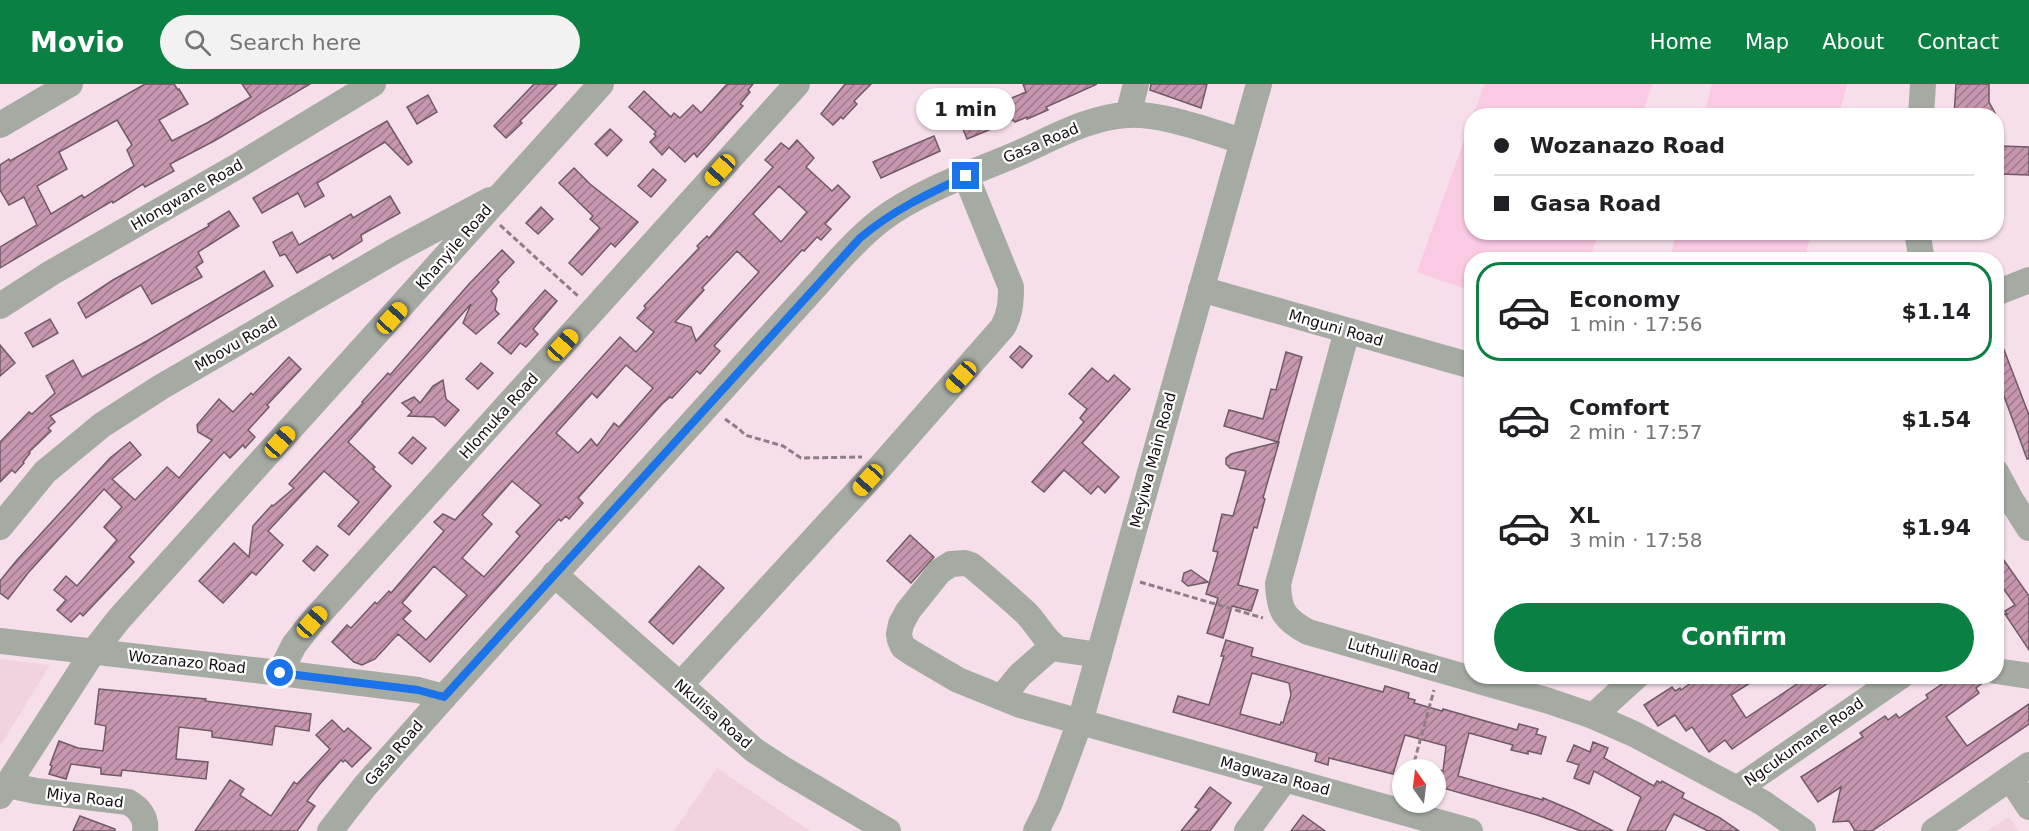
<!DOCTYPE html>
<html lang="en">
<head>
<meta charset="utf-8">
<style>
  :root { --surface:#fff; --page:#f2f2f2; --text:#202124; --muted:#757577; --line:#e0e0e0; --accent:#0b8043 }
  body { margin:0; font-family:"DejaVu Sans",sans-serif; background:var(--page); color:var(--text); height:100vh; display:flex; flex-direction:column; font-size:22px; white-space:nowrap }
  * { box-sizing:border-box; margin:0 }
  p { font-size:20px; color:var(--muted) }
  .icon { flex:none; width:33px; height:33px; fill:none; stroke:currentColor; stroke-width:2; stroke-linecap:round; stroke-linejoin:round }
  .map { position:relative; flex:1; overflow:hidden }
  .details { position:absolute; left:1464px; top:168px; width:540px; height:432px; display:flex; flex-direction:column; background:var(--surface); border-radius:24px; box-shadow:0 2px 4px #0004 }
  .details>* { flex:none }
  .hud { position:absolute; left:1464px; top:24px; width:540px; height:132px; border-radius:24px; box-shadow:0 2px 4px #0004; display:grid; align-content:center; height:132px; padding:0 30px; background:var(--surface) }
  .needle { width:39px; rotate:346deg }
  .fabs { position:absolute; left:1392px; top:675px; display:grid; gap:12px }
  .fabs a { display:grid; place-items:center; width:54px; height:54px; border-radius:50%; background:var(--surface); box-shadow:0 2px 4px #0004; font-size:30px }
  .end { position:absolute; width:27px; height:27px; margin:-14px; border:8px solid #1a73e8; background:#fff; box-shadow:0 0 0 3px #fff }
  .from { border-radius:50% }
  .bubble { position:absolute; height:42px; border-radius:21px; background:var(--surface); box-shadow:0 2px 4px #0004; font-size:20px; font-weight:600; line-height:42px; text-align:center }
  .car { position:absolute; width:18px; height:36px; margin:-18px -9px; border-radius:8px; box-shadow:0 0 4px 2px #0007; background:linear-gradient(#f5c518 24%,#345 0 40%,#f5c518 0 76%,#345 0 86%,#f5c518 0) }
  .hud b { display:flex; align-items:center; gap:21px; height:57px; font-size:22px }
  .hud b+b { border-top:2px solid var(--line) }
  .hud i { width:15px; height:15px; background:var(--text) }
  ul { padding:10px 0 0; list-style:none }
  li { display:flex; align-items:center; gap:18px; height:99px; margin:0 12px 9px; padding:0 18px; border:3px solid transparent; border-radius:24px }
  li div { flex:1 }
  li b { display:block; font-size:22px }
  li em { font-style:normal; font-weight:600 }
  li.on { border-color:var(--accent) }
  li>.icon { width:54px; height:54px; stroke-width:1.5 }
  .cta { display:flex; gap:12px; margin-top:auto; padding:12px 30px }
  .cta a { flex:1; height:69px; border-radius:36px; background:var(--accent); color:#fff; font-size:24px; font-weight:600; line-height:69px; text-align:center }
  header { display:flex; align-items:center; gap:36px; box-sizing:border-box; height:84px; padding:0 30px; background:var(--accent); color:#fff }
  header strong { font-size:28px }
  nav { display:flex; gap:33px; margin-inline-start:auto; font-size:21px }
  .search { width:420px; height:54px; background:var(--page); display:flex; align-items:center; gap:15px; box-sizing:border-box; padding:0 21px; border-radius:33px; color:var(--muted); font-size:22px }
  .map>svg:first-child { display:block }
  .built { fill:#f1d2e1 }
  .pitch { fill:#fac9e2 }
  .building { fill:url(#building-hatch); stroke:#6e5b65; stroke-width:1.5; fill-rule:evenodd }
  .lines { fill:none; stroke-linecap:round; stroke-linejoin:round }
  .path { stroke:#8e7f87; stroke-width:3; stroke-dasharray:6 3; stroke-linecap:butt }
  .minor { stroke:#a5aba3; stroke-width:26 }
  .route { stroke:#1a73e8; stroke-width:8 }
  .labels { text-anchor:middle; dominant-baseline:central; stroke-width:4.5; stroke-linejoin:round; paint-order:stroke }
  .street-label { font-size:15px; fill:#150e11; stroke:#fff }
</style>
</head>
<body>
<header>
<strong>Movio</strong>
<div class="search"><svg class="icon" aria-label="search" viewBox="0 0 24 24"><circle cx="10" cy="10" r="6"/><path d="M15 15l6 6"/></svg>Search here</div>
<nav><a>Home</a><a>Map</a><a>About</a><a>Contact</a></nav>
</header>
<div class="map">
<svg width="2029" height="747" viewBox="0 0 2029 747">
  <defs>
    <pattern id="building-hatch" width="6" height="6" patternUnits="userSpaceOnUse" patternTransform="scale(1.5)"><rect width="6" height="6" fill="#c796af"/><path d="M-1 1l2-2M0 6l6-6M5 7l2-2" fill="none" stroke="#a0798d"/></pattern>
  </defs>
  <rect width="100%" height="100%" fill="#f6dfeb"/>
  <!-- built -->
  <g class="built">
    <polygon points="0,575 50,581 0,662"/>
    <polygon points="717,684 810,747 674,747"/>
    <polygon points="2009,733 2019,747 1986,747"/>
  </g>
  <!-- pitch -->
  <g class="pitch">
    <polygon points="1485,0 1653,0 1641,31 1473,31"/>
    <polygon points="1712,0 1847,0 1839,31 1704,31"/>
    <polygon points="1471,37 1472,148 1599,149 1589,175 1472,176 1471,207 1417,188"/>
    <polygon points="1676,149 1676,148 1811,149 1804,176 1683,175 1671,172"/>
  </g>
  <!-- building -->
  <g class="building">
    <path d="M145 0H174L178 6 179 5 188 20 159 36 172 57 207 39 251 13 242 0H310L214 57 170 80 174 87 145 103 143 100 113 119 112 117 0 184V163L37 141 24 113 9 121 0 106V81L9 75 10 77ZM117 36 132 61 127 66 134 82 84 114 82 111 51 130 37 102 67 85 59 68Z"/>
    <polygon points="534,0 557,0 520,37 522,39 506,54 494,42"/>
    <polygon points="727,0 753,0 748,6 750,8 740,20 743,22 697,73 694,69 685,78 669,63 662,71 650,58 656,52 654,50 656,48 629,23 644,7 671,33 674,29 680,34 693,21 701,29"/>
    <polygon points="845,0 871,0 854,17 857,20 843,35 841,33 833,41 821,30"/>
    <polygon points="1023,0 1097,0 1046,23 1048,26 1027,35 1027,33 1015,38 1013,36 967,55 961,40 996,24 995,21 1026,8"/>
    <polygon points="1151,0 1207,0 1201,24 1150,6"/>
    <polygon points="1956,0 1989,0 1989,18 1995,29 1971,26 1971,32 1954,32"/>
    <polygon points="428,11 437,28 417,40 407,23"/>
    <polygon points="387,37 412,78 408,81 385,58 317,99 324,112 305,123 298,109 262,129 253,114"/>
    <polygon points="610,45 622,56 607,72 595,60"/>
    <polygon points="934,52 940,67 881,94 873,78"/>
    <path d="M797 56 814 74 806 83 832 107 838 101 850 113 825 140 831 145 821 156 817 153 804 167 802 166 766 205 714 262 720 267 700 290 697 287 672 314 670 313 662 320 578 414 583 419 569 435 566 432 561 437 559 435 430 578 398 550 375 575 362 581 354 578 332 558 347 541 351 544 375 518 377 520 389 507 391 509 444 447 434 438 443 430 455 436 465 425 620 253 636 268 654 248 637 234 646 224 644 222 699 164 697 162 707 152 709 154 773 83 765 76 781 59 789 65ZM779 102 807 128 781 158 753 130ZM737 167 759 188 696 257 691 243 675 238 704 206 702 204ZM626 281 653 304 619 343 614 339 597 362 591 355 578 369 556 349 592 309 597 314ZM512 397 541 421 516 448 520 452 484 493 462 474 492 440 482 431ZM434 482 467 511 426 556 403 535 411 527 402 519Z"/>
    <polygon points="2001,62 2029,63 2029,91 2000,90"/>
    <polygon points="574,84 590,100 638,138 615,163 611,159 582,191 569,179 600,144 590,135 593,132 559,99"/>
    <polygon points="653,85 666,96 651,113 638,102"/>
    <polygon points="390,112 400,129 361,151 362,157 333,175 330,170 297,189 285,170 280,172 273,158 292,148 299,161 351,130 353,134"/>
    <polygon points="541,123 553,135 538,150 526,139"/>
    <polygon points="229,127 239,142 198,168 203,178 196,183 202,193 152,220 141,201 86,234 78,219 113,196 209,142 208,140"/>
    <polygon points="502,166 514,178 497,196 499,198 491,207 497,215 495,226 499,230 476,250 463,239 471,220 348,358 375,383 373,385 391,402 349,451 338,442 359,418 324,387 268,447 283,461 256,491 252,488 223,519 199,497 234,459 249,473 253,442 272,421 273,422 294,404 289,400 363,319 362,318 388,289 390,291 469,200"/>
    <polygon points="264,187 273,202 50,332 55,338 48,344 51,347 29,368 30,369 23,378 24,379 15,389 12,386 0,398 0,358 29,328 32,330 55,309 46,292 73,276 82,293 147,257"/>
    <polygon points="545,206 557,217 533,245 538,250 526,263 520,259 511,270 498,259"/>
    <polygon points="50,235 58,249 33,263 25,249"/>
    <polygon points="1996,245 2029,331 2029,375 2027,375 1996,290"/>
    <polygon points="0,261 15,279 0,292"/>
    <polygon points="1020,262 1032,272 1022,284 1010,273"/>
    <polygon points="1286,268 1302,273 1278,358 1224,342 1229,326 1263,335 1271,305 1276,306"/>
    <polygon points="289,273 301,285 267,321 269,323 248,346 255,353 245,364 243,361 230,374 224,368 129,473 134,478 83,532 80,529 71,538 57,526 66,516 54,506 66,492 77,502 117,456 104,443 122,423 104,405 28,489 8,515 0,509 0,497 17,476 110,374 130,358 141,371 112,395 135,416 167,383 179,394 212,356 198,348 197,341 219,315 233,328 251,309 253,311"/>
    <polygon points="481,279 493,289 478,305 466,295"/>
    <polygon points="1092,284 1108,298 1114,291 1130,305 1082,359 1119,393 1105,409 1098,402 1091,410 1064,386 1044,408 1032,398 1084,338 1080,334 1087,325 1069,310"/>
    <polygon points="443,296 446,315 459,326 445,342 434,333 408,332 412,328 402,319 414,313 420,319 433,302"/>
    <polygon points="413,353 426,364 412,380 399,369"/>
    <polygon points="1279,358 1263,414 1265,415 1257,444 1254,443 1238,501 1258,506 1251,527 1232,522 1223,554 1207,549 1218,514 1206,510 1218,468 1213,467 1222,430 1233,432 1246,387 1230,384 1226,380 1226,374 1231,370"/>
    <polygon points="910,451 934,473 911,499 887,477"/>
    <polygon points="317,462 328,471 314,487 303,477"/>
    <polygon points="1996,465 2029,512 2029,566 2005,530 2007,530 2005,527 2015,521 1996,494"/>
    <polygon points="699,482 724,504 673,560 649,538"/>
    <polygon points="1191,486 1208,498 1188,502 1182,497 1184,489"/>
    <path d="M1226 556 1253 564 1251 572 1383 608 1385 602 1409 609 1408 614 1415 616 1414 619 1442 627 1443 625 1517 646 1519 640 1538 645 1536 650 1546 653 1541 670 1528 667V670L1511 666 1513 661 1469 649 1458 692 1543 716V714L1574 727 1613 747H1581L1537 731 1436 702V685L1443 687 1446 662 1405 651 1393 690 1329 674 1328 681 1315 677 1317 669 1173 628 1178 612 1209 621 1224 572H1221ZM1252 589 1289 599 1291 611 1283 639 1281 638 1280 641 1240 630Z"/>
    <polygon points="1701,592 1761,592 1731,611 1746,634 1809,592 1838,592 1732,665 1725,656 1709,668 1692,643 1686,647 1675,631 1658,642 1644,621 1672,603 1675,607 1680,604 1681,606"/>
    <polygon points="1954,592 1982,592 1985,597 1976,604 1979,609 1946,633 1967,662 2029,620 2029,640 1872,747 1855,747 1849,737 1833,738 1841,703 1818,718 1801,693 1863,653 1860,649 1885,632 1888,636 1896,630 1899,634 1928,614 1926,611"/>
    <polygon points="99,605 206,615 205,617 311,630 309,647 275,642 272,661 212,653 212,647 179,643 176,675 208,678 206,695 122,686 121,692 101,690 101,684 71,680 66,695 49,690 52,682 50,681 59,657 78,664 103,667 106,642 95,640"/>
    <polygon points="332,636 344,648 348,644 371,664 352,683 345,676 343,678 341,676 319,701 307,717 315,722 297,747 195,747 230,696 244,705 240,711 271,732 294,698 297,700 330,665 316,651"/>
    <polygon points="1593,658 1608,664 1604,674 1654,702 1657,697 1661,699 1662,697 1684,709 1682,714 1720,734 1739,747 1708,747 1674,730 1665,747 1627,747 1641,713 1594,687 1589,700 1574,694 1579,681 1567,677 1574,661 1590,668"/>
    <polygon points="1210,703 1231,719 1210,747 1181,747 1199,725 1195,723"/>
    <polygon points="1303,731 1325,747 1291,747"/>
    <polygon points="80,732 115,745 115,747 73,747"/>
  </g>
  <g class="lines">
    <!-- path -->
    <g class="path">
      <polyline points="500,141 579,213"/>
      <polyline points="725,335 739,345 745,351 783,362 801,374 862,373"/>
      <polyline points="1140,498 1263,534"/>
      <polyline points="1412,686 1434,606"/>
    </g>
    <!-- minor -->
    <g class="minor">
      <polyline points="1128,31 1136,0"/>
      <polyline points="1921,32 1923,0"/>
      <polyline points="0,41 70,0"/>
      <polyline points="1917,148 1922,176"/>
      <polyline points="1201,205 1472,282"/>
      <polyline points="1996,209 2029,196"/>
      <polyline points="0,222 51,189 236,83 373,0"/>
      <path d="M1347 247 1278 500C1279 527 1284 535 1308 548L1549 617 1593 632 1634 650 1737 705 1763 719 1803 747"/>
      <polyline points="1996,388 2011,416 2029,444"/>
      <polyline points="0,443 45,388 102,341 161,303 398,165 490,116"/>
      <polyline points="554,490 754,666 783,685 888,747"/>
      <polyline points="0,557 280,589 418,606 444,613"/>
      <path d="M1099 571 1058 565C1044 556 1038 541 1026 529 1009 513 990 497 971 481L965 479 951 480 940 487 908 527 901 540 899 550 900 556 903 563 912 569 958 596 1020 621 1470 747"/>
      <polyline points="1996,587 2029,592"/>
      <polyline points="280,589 294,561 312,538 797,0"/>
      <path d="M680 601 881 382 1003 243C1010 230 1011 219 1011 203L966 92"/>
      <polyline points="1002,613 1020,591 1053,562"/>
      <polyline points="1593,632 1637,592"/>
      <polyline points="2010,694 2029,723"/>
      <path d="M8 701 36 707 128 718C139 724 147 734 145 747"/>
      <polyline points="1737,705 1901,592"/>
      <polyline points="0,712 93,568 119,535 601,0"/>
      <path d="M330 747 365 702 444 613 823 194C841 173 859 153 881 136 918 108 969 90 1012 72 1048 57 1087 33 1127 31 1163 29 1208 47 1243 57"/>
      <polyline points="1036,747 1049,721 1080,638 1259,0"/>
      <polyline points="1247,747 1285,695"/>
      <polyline points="1934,747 2029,681"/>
    </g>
  </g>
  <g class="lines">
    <!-- route -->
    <path class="route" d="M280 589 418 606 444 613 860 154C892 127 927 110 966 92"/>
  </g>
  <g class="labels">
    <!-- street labels -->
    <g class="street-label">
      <text transform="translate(1041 59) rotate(-23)">Gasa Road</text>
      <text transform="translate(187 111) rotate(-30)">Hlongwane Road</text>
      <text transform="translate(454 163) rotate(-49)">Khanyile Road</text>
      <text transform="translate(1336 244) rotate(16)">Mnguni Road</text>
      <text transform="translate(236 260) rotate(-30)">Mbovu Road</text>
      <text transform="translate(499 332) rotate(-48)">Hlomuka Road</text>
      <text transform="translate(1153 376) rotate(-75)">Meyiwa Main Road</text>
      <text transform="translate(1393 572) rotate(16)">Luthuli Road</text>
      <text transform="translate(187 578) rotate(6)">Wozanazo Road</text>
      <text transform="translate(713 630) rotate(41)">Nkulisa Road</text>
      <text transform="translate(1804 658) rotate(-35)">Ngcukumane Road</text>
      <text transform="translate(394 669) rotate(-49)">Gasa Road</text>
      <text transform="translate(1275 692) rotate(15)">Magwaza Road</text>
      <text transform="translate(85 714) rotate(7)">Miya Road</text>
    </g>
  </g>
</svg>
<div class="fabs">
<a><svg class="needle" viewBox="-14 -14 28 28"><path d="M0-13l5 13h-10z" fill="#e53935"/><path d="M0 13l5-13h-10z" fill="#757577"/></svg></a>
</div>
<i class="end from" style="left:280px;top:589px"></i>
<i class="end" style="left:966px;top:92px"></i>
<div class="bubble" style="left:916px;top:4px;width:99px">1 min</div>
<i class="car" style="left:720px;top:86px;rotate:222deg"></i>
<i class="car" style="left:392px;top:234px;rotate:42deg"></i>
<i class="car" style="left:563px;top:261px;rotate:42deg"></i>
<i class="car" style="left:961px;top:293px;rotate:222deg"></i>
<i class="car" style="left:280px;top:358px;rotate:42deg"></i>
<i class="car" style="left:868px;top:396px;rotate:222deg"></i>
<i class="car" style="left:312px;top:538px;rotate:42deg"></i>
<div class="hud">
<b><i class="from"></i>Wozanazo Road</b>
<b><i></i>Gasa Road</b>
</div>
<section class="details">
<ul>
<li class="on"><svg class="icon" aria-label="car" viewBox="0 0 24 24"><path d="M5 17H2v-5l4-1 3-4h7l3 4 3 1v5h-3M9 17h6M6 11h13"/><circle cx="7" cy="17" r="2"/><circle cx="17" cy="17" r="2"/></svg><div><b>Economy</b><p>1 min · 17:56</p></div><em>$1.14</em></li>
<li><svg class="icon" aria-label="car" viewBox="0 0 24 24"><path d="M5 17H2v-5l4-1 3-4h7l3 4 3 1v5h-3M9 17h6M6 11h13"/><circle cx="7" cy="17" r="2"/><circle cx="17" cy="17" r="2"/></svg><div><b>Comfort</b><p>2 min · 17:57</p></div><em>$1.54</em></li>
<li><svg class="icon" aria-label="car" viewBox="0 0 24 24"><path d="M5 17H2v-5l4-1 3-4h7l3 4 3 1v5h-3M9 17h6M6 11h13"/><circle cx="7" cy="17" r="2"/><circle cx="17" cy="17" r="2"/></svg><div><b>XL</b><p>3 min · 17:58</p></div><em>$1.94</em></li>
</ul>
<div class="cta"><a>Confirm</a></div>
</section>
</div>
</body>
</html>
